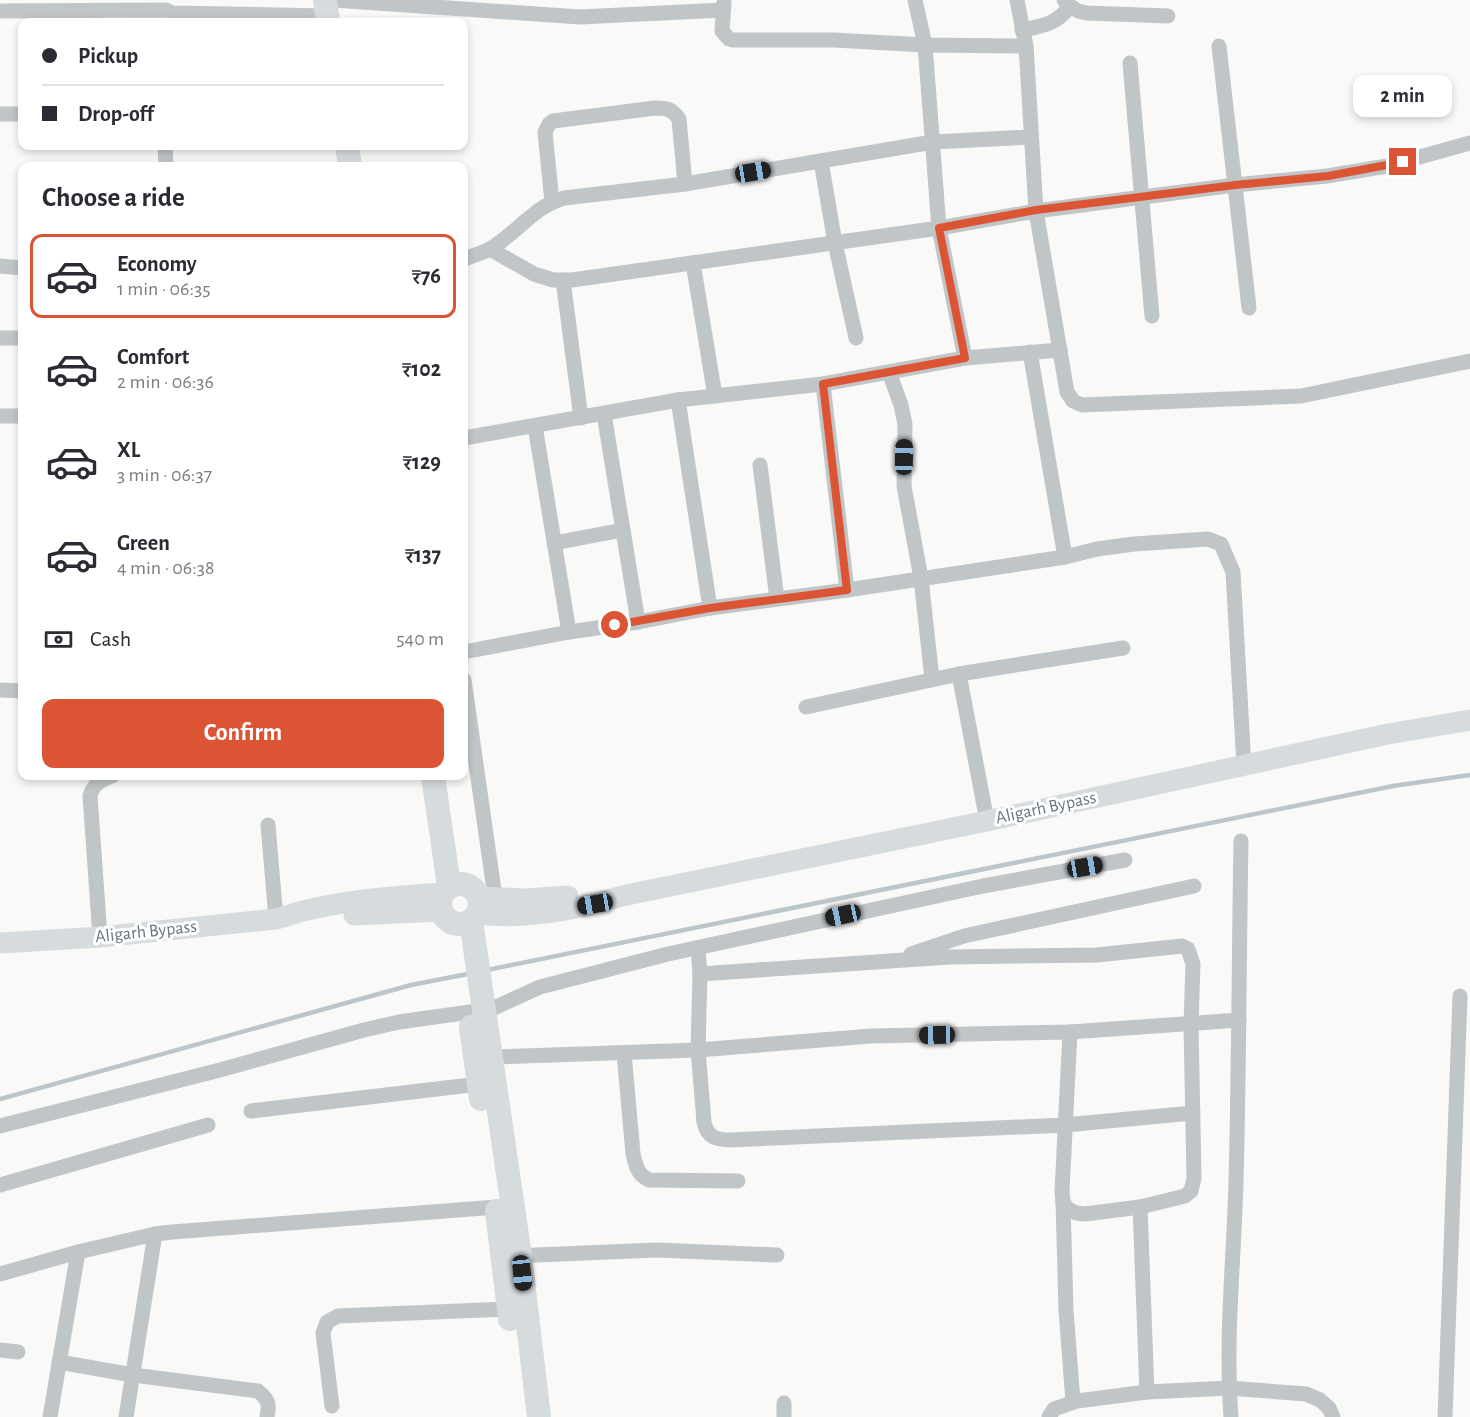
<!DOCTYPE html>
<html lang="en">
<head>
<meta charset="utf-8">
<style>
  :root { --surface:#fff; --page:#f2f2f3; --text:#2b2b33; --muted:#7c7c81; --line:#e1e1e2; --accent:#db5535 }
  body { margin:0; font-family:"Alegreya Sans",sans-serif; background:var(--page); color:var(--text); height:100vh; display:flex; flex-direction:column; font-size:22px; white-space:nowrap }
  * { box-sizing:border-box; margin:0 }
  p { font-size:20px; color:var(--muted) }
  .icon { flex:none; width:33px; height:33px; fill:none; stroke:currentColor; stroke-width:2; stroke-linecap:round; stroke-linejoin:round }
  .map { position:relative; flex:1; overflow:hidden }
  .panel { position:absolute; left:18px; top:162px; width:450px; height:618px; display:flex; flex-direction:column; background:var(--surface); border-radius:12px; box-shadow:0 3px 9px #0003 }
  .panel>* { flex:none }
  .top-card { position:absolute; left:18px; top:18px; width:450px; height:132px; border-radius:12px; box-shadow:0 3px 9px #0003; display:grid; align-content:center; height:132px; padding:0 24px; background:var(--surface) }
  .end { position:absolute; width:27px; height:27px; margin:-14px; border:8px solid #db5535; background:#fff; box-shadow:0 0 0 3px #fff }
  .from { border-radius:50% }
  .bubble { position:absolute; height:42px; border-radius:12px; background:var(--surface); box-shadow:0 3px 9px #0003; font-size:20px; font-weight:600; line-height:42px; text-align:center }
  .car { position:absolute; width:18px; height:36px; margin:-18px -9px; border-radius:8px; box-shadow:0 0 4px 2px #0007; background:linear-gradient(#222 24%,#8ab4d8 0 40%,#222 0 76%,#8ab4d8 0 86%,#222 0) }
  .top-card b { display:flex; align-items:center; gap:21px; height:57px; font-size:22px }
  .top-card b+b { border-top:2px solid var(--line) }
  .top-card i { width:15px; height:15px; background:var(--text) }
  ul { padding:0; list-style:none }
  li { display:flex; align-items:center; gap:18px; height:84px; margin:0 12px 9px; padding:0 12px; border:3px solid transparent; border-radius:12px }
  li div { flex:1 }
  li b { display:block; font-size:22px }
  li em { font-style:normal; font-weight:600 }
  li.on { border-color:var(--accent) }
  li>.icon { width:54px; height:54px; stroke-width:1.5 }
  h2 { padding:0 24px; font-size:27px; line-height:72px }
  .pay { display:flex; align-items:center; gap:15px; height:66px; padding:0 24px; font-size:22px }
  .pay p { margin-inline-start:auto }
  .cta { display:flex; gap:12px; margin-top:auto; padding:12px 24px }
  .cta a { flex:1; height:69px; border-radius:12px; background:var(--accent); color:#fff; font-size:24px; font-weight:600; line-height:69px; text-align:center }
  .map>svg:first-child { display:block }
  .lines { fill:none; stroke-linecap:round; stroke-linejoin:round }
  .stream { stroke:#bac6ca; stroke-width:4.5 }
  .street { stroke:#c0c5c8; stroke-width:15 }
  .secondary { stroke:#d6dbde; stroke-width:21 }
  .primary { stroke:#d6dbde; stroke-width:24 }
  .route { stroke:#db5535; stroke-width:8 }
  .labels { text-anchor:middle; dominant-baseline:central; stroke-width:6; stroke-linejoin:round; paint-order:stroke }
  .street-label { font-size:18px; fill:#667680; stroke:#fff }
</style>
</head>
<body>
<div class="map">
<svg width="1470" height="1417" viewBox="0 0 1470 1417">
  <rect width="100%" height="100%" fill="#f9f9f7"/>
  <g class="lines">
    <!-- stream -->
    <g class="stream">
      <polyline points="487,970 1393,786 1470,775"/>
      <polyline points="0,1099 411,985 473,973"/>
    </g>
    <!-- street -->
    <g class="street">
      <polyline points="333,0 580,17 723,10"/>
      <polyline points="915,0 925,45 939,228 965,358 1060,350"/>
      <polyline points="1017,0 1026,46 1036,211 1067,392 1073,401 1082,405 1301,396 1470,361"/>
      <polyline points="724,3 722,31 729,39 733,40 834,40 925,45 1026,46"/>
      <polyline points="1070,6 1078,11 1087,13 1168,16"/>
      <polyline points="0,11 166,10 172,13 327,16"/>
      <path d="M1022 30C1043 26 1057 24 1070 6L1064 0"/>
      <polyline points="1219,46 1249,308"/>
      <polyline points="1130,63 1152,316"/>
      <polyline points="0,114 22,114"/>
      <polyline points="165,146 166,166"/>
      <polyline points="821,161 835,243 856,338"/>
      <path d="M552 202 545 132 549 124 553 121 655 108C667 108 672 109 679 119L685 184"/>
      <polyline points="490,249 534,274 553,280 572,280 939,228 1036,211 1235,185 1327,176 1387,166 1470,143"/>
      <path d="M464 259C472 256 482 253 490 249 517 233 533 207 564 198L685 184 933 142 1030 137"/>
      <polyline points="693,263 715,396"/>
      <polyline points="0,266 22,268"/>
      <polyline points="563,280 581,418"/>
      <polyline points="0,338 22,338"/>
      <polyline points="1030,352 1065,557"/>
      <polyline points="889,372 901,405 905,424 904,486 921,578 932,679"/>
      <polyline points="823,384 847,590"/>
      <polyline points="678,400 710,608"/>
      <polyline points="604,414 638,622"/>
      <polyline points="0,416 22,416"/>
      <polyline points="535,426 569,632"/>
      <polyline points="464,438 678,400 823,384 965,358"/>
      <polyline points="760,465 777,599"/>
      <polyline points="554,543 623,530"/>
      <polyline points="464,652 569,632 638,622 710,608 847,590 1065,557 1097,549 1134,544 1208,539 1221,544 1233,572 1244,766"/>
      <polyline points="959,674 987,821"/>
      <polyline points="464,680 495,897"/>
      <polyline points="0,690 22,691"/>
      <polyline points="806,707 959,674 1123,648"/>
      <polyline points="268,825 276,919"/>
      <path d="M100 937 90 796C93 784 101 780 112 776"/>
      <path d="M698 948 700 974 698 1050 704 1122C707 1137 716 1140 731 1140L1065 1125 1193 1113"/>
      <polyline points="911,954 964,936 1194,886"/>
      <polyline points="700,974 949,957 1097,955 1182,946 1188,949 1193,964 1191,1024 1194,1178 1191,1191 1185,1196 1140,1207 1085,1214 1076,1213 1068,1209 1063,1202 1062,1192 1070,1032"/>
      <polyline points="485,1012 540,987 668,954 983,886 1125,860"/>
      <path d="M624 1053 633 1154C636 1166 637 1174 649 1180L738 1181"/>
      <polyline points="492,1057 698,1050 871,1036 1070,1032 1239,1020"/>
      <polyline points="251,1111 479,1084"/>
      <polyline points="0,1126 220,1070 364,1030 399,1022 470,1012"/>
      <polyline points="0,1185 208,1125"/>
      <polyline points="1063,1202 1066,1310 1073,1402"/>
      <polyline points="1140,1207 1147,1392"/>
      <polyline points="512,1256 657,1250 777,1255"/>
      <polyline points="0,1274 78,1252"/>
      <polyline points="0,1350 18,1352"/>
      <path d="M59 1362 133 1375 258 1391C268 1399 270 1404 267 1417"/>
      <polyline points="332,1406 323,1333 327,1322 338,1316 508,1309"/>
      <polyline points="50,1417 78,1252 155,1234 172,1232 497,1207"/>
      <polyline points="126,1417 155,1234"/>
      <polyline points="784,1417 784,1403"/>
      <polyline points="1049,1417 1054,1409 1077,1401 1147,1392 1229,1388 1306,1394 1320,1400 1329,1408 1333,1417"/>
      <path d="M1231 1417C1225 1339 1234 1260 1236 1181 1239 1068 1239 955 1241 841"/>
      <polyline points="1445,1417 1460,996"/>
    </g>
    <!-- secondary -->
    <g class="secondary">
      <polyline points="479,897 526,899 568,896"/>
      <path d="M478 914C526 920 576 910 622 896L987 821 1388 734 1470 720"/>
      <polyline points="354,915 441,911"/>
      <path d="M0 943 100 937 276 919C285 917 294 913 303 911 348 900 396 896 442 893"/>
    </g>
    <!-- primary -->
    <g class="primary">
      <polyline points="325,0 328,22"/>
      <polyline points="347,146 350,166"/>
      <polyline points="433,776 449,886"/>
      <circle cx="460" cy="904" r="20"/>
      <polyline points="471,921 520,1256 539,1417"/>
      <polyline points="471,1027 481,1099"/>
      <polyline points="497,1211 510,1319"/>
    </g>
  </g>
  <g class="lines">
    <!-- route -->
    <polyline class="route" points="615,625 710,608 847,590 823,384 965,358 939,228 1036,210 1235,185 1328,176 1403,162"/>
  </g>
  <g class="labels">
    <!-- street labels -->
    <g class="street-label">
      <text transform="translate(1046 808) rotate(-12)">Aligarh Bypass</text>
      <text transform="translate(146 932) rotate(-6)">Aligarh Bypass</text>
    </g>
  </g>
</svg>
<i class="end from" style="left:615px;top:625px"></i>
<i class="end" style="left:1403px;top:162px"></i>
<div class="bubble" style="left:1353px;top:75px;width:99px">2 min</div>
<i class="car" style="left:753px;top:172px;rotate:81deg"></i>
<i class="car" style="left:904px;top:457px;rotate:1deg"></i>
<i class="car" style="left:1085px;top:867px;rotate:80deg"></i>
<i class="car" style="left:595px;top:904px;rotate:260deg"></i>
<i class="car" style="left:843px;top:915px;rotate:258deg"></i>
<i class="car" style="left:937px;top:1035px;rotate:269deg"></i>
<i class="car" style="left:522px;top:1273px;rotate:174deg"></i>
<div class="top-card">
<b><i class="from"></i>Pickup</b>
<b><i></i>Drop-off</b>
</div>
<section class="panel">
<h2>Choose a ride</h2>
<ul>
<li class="on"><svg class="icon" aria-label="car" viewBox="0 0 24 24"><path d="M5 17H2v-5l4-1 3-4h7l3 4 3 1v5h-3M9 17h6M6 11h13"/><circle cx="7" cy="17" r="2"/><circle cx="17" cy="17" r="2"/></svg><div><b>Economy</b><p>1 min · 06:35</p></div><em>₹76</em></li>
<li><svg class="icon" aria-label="car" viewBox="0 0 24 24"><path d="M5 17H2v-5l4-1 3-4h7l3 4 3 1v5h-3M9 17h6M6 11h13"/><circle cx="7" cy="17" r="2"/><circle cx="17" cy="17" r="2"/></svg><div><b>Comfort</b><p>2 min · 06:36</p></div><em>₹102</em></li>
<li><svg class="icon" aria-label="car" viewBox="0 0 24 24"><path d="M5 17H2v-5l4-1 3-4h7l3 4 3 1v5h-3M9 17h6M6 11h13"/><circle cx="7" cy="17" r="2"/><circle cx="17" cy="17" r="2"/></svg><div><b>XL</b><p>3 min · 06:37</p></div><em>₹129</em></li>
<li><svg class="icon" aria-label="car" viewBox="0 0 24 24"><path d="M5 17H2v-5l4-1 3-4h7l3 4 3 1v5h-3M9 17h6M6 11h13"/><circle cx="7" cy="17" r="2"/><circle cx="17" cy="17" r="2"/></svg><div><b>Green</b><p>4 min · 06:38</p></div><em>₹137</em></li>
</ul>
<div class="pay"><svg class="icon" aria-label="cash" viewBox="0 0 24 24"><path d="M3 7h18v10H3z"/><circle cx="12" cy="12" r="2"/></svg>Cash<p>540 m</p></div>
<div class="cta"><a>Confirm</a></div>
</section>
</div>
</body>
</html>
